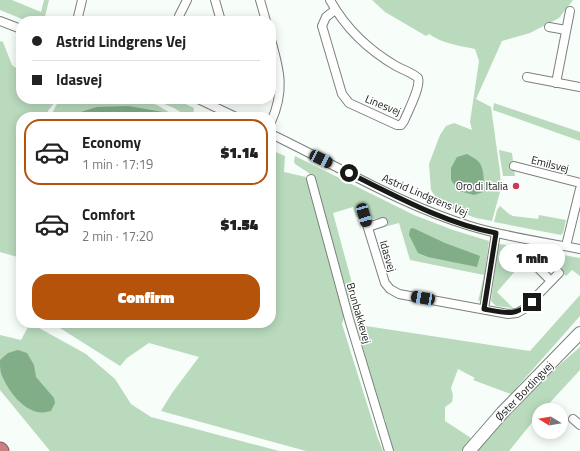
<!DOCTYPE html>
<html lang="en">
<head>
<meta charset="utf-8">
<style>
  :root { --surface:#fff; --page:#f6f6f6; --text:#222; --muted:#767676; --line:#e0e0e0; --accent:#b45309 }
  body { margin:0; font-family:"Titillium Web",sans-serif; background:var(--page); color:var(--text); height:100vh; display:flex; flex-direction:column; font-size:15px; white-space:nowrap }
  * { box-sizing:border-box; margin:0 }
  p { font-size:13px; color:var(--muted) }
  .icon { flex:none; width:22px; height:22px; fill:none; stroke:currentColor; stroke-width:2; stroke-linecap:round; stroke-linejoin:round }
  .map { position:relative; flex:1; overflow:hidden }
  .drawer { position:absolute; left:16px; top:112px; width:260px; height:216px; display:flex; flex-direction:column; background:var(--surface); border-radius:16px; box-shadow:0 2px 10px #0003 }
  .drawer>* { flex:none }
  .guide { position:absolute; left:16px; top:16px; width:260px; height:88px; border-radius:16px; box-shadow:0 2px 10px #0003; display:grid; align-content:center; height:88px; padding:0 16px; background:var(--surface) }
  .needle { width:26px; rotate:281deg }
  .fabs { position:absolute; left:532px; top:403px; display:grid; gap:8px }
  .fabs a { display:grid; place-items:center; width:36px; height:36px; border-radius:50%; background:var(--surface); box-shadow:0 2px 10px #0003; font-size:20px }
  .end { position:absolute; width:18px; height:18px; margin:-9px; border:5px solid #171917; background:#fff; box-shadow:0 0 0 2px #fff }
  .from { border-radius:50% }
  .bubble { position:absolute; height:28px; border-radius:14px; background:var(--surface); box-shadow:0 2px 10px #0003; font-size:13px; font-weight:800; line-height:28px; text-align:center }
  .car { position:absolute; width:12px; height:24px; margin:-12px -6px; border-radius:5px; box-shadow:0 0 3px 1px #0007; background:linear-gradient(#222 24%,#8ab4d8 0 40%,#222 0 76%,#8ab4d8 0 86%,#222 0) }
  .guide b { display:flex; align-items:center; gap:14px; height:38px; font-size:15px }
  .guide b+b { border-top:1px solid var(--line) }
  .guide i { width:10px; height:10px; background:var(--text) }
  ul { padding:7px 0 0; list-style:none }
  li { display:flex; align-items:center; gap:12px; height:66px; margin:0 8px 6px; padding:0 8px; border:2px solid transparent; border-radius:16px }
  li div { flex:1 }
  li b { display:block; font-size:15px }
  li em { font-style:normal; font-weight:800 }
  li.selected { border-color:var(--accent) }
  li>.icon { width:36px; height:36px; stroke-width:1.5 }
  .primary-button { display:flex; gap:8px; margin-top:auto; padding:8px 16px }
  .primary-button a { flex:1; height:46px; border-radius:16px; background:var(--accent); color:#fff; font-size:16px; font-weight:800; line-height:46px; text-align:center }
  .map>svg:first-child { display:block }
  .green { fill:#b9dabd }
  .water { fill:#81ad87 }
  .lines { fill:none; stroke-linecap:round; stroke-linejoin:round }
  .street-casing { stroke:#7c817c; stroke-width:10 }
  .secondary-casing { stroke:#7c817c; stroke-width:14 }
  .highway-casing { stroke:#8c5c5d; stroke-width:17 }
  .street { stroke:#fff; stroke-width:8 }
  .secondary { stroke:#fff; stroke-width:12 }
  .highway { stroke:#cb8083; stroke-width:15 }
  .route { stroke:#171917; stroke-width:5 }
  .poi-dot { fill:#cc3b51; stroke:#fff; stroke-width:1.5 }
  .labels { text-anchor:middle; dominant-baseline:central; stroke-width:3; stroke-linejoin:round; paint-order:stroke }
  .street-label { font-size:11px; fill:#171917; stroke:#fff }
  .poi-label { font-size:11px; fill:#171917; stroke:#fff; text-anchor:end }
</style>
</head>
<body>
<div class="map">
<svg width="580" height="451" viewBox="0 0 580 451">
  <rect width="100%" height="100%" fill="#f7fdf8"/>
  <!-- green -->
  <g class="green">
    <polygon points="0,0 12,0 41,12 44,0 49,0 44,21 27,21 0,10"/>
    <path d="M372 0H573L559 18 530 33 502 41 476 99 491 107 500 172 501 188 492 221 476 218 434 202 437 199 431 190 429 164 440 135 446 126 454 123 472 130 470 122 479 61 475 49C460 46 441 43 429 34L426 36 385 12Z"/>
    <polygon points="0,41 3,42 12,65 21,72 21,99 57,99 48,111 46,117 21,117 21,258 0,252"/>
    <polygon points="62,99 137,99 157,105 177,117 50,117 58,102"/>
    <polygon points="152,99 175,99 194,108 193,114 189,115 182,113 174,108"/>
    <polygon points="494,103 580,132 580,141 493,110"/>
    <polygon points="271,150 285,156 284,172 306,177 346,311 342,324 377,436 383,451 306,451 161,411 172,393 199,357 149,343 127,358 120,366 52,323 271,323"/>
    <polygon points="499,150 512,153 515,176 503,176"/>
    <polygon points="295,156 414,215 453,230 489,241 482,298 478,302 484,275 410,260 399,223 376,229 375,228 385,225 383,218 373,219 368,215 356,217 353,207 333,213 362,320 366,326 530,351 580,295 580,316 511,394 473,380 475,378 458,369 451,388 453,395 452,402 445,407 445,421 471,438 461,451 392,451 384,422 386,422 380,407 314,178 312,175 295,164 294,161"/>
    <polygon points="500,206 509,214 513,216 538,219 539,215 566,220 563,233 561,235 494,222 497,210"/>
    <polygon points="500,244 580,258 580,276 572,270 566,276 559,269 552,272 548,272 541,266 535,273 523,262 497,292 513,308 496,306 491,301 498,246"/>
    <polygon points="30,323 86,354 115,379 131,404 151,417 279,451 50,451 0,390 0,335 21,340"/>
    <polygon points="580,347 580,370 543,410 539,410 539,414 509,451 476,451 534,387"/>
  </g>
  <!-- water -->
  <g class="water">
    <polygon points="128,106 169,113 172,117 72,117 74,114 97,107"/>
    <path d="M467 154C470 156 475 158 478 161 485 168 484 183 483 192L474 195 459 191 451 180V168L457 157Z"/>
    <polygon points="413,228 445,243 480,256 477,267 428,257 418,253 409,235 410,229"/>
    <path d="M18 350 27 353 34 365 36 377 54 398 55 403 51 411C28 419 8 392 1 373 0 369 0 364 0 360L8 353Z"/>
  </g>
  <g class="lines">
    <defs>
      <g id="street">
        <polyline points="215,0 221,21"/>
        <polyline points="260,0 266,21"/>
        <path d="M330 0C346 29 367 49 396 66 403 70 411 72 418 78 421 87 408 111 404 121L401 125H397L349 103 342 94 322 26 326 17 335 10"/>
        <polyline points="0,21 21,29"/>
        <polyline points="77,21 82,0"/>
        <polyline points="179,21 179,16 187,0"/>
        <polyline points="549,27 566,30"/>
        <path d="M271 40C280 71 285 91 271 122"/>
        <polyline points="527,77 580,87"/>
        <polyline points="556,83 570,11"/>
        <polyline points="198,99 236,117"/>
        <path d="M271 134C336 165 401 205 470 226 506 237 543 242 580 249"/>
        <polyline points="514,166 580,183"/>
        <polyline points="311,179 349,319 389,451"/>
        <polyline points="364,215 385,283 390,289 399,294 508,314 517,313 524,309 559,273"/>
        <polyline points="368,227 383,222"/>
        <polyline points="566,246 580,189"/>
        <polyline points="540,270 551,281"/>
        <polyline points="484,309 496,233"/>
        <polyline points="573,419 580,425"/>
      </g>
      <polyline id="secondary" points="469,451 502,413 580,333"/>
      <polyline id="highway" points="0,450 1,451"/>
    </defs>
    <!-- street casing -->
    <use href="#street" class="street-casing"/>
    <!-- secondary casing -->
    <use href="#secondary" class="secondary-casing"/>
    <!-- highway casing -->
    <use href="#highway" class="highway-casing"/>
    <!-- street -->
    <use href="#street" class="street"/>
    <!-- secondary -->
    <use href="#secondary" class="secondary"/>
    <!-- highway -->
    <use href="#highway" class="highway"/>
  </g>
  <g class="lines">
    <!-- route -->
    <path class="route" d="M349 173C396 196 444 223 496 233L484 309C505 313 515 317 532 302"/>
  </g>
  <!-- markers -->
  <circle class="poi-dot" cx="516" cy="186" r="4"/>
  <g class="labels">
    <!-- street labels -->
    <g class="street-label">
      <text transform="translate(383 105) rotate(22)">Linesvej</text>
      <text transform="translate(550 164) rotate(14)">Emilsvej</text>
      <text transform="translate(425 195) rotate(23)">Astrid Lindgrens Vej</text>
      <text transform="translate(388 256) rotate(73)">Idasvej</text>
      <text transform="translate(359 313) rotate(74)">Brunbakkevej</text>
      <text transform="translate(524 391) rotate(-46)">Øster Bordingvej</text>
    </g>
    <!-- poi labels -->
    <g class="poi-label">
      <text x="508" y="186">Oro di Italia</text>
    </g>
  </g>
</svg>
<div class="fabs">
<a><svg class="needle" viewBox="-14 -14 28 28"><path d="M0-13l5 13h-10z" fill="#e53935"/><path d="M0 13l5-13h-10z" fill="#767676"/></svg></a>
</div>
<i class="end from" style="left:349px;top:173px"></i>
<i class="end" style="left:532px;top:302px"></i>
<div class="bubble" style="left:499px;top:244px;width:66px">1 min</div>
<i class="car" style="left:321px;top:159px;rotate:116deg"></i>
<i class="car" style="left:364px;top:215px;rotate:164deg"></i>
<i class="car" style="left:423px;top:298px;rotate:280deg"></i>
<div class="guide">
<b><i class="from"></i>Astrid Lindgrens Vej</b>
<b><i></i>Idasvej</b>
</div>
<section class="drawer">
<ul>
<li class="selected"><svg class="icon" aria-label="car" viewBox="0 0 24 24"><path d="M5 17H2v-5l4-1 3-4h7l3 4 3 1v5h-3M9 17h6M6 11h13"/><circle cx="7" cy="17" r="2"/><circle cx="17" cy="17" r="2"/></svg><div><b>Economy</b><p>1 min · 17:19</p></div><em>$1.14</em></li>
<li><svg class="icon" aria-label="car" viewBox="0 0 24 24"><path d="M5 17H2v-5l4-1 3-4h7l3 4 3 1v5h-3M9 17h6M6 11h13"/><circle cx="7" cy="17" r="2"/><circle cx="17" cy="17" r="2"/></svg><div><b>Comfort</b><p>2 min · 17:20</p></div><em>$1.54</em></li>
</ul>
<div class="primary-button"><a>Confirm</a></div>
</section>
</div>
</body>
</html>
